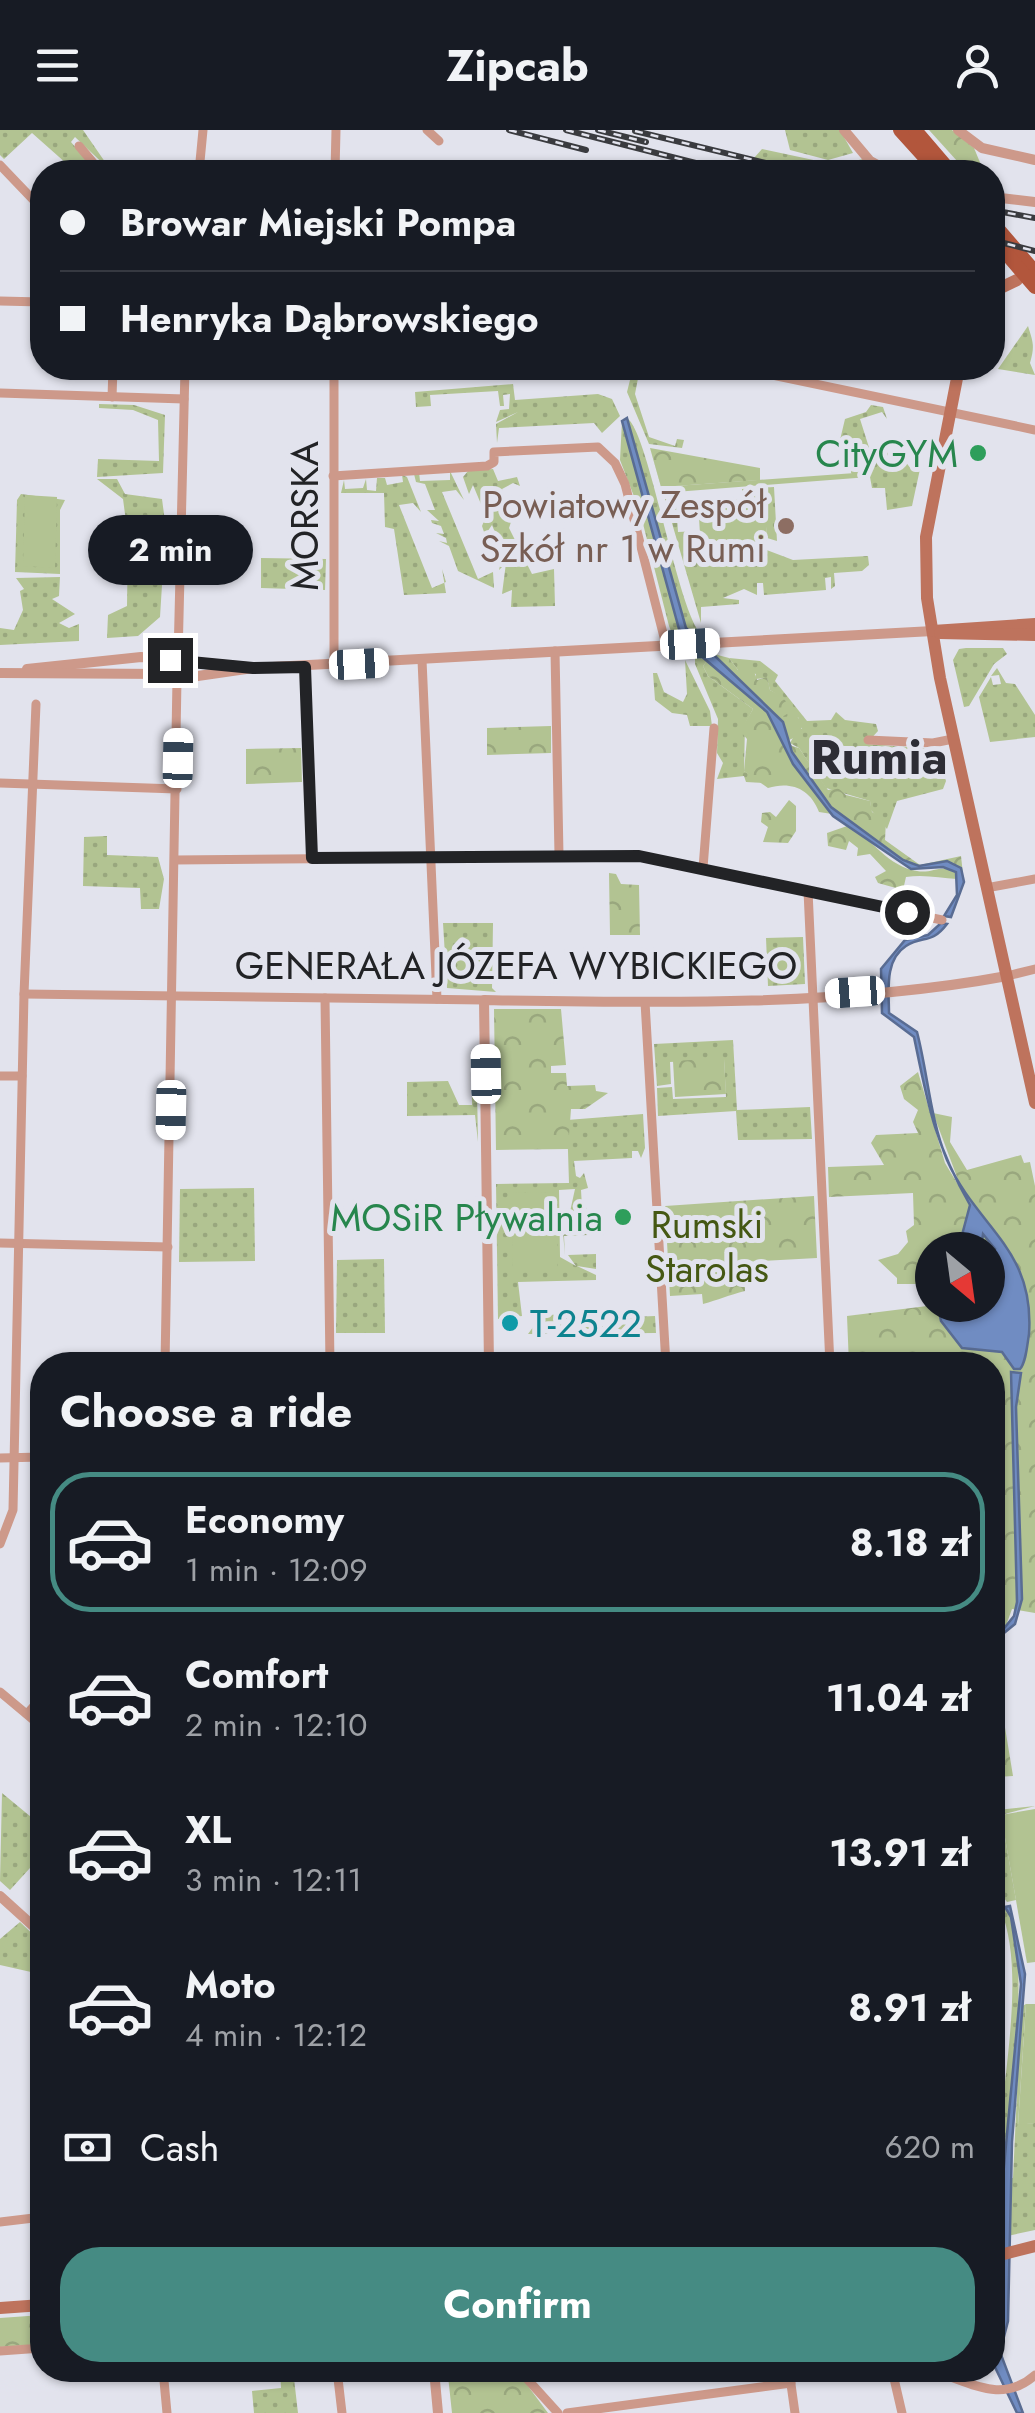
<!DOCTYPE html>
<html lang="en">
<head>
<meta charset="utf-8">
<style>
  :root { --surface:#171b24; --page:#242831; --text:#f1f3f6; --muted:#9ea1a6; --line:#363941; --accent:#458b83 }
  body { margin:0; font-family:Jost,sans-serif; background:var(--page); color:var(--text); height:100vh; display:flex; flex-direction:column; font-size:38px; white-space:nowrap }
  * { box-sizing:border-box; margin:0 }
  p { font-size:32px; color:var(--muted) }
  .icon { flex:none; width:55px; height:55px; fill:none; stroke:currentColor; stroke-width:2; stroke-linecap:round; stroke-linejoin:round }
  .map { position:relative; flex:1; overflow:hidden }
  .panel { position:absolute; left:30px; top:1222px; width:975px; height:1030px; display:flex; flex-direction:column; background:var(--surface); border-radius:40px; box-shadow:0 2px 8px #0004 }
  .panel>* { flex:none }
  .banner { position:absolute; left:30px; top:30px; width:975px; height:220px; border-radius:40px; box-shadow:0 2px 8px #0004; display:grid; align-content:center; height:220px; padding:0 30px; background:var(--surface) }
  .needle { width:65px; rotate:151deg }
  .fabs { position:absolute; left:915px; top:1102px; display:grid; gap:20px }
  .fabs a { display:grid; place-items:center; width:90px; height:90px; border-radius:50%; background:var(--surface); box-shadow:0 2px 8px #0004; font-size:50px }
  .end { position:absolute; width:45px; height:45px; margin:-22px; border:12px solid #222326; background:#fff; box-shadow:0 0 0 5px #fff }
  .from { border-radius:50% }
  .bubble { position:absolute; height:70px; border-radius:35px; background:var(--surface); box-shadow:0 2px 8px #0004; font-size:32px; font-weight:700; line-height:70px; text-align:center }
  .car { position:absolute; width:30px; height:60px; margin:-30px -15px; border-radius:12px; box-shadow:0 0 8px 2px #0007; background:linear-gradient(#fff 24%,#345 0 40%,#fff 0 76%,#345 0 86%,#fff 0) }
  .banner b { display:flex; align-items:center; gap:35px; height:95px; font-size:38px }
  .banner b+b { border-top:2px solid var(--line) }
  .banner i { width:25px; height:25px; background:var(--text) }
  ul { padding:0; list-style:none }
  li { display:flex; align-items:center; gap:30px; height:140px; margin:0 20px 15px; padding:0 10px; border:5px solid transparent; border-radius:40px }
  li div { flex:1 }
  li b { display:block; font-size:38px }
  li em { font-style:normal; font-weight:700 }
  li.current { border-color:var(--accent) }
  li>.icon { width:90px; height:90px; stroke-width:1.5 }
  h2 { padding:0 30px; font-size:45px; line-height:120px }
  .pay { display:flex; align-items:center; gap:25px; height:110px; padding:0 30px; font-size:38px }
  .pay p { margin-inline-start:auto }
  .action { display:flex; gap:20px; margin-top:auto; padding:20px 30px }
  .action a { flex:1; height:115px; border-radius:40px; background:var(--accent); color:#fff; font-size:40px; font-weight:700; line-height:115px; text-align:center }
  header { display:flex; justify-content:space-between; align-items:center; height:130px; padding:0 30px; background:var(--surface); font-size:45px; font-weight:700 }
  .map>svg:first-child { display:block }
  .grass { fill:url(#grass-dots) }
  .forest { fill:url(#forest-crowns); fill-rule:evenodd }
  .pitch { fill:#b2c392 }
  .water { fill:#708cc2; stroke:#596c93; stroke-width:2.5 }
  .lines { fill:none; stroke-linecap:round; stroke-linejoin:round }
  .minor { stroke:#cd998a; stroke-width:9 }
  .tertiary { stroke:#cd998a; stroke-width:10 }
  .secondary { stroke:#be735d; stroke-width:12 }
  .primary { stroke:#b2563c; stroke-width:14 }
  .rail-casing { stroke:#3a3b3f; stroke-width:6 }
  .rail { stroke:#e2e3ed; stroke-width:2.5; stroke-dasharray:8; stroke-linecap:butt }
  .route { stroke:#222326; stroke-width:12 }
  .leisure-dot { fill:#2e9e5b; stroke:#e2e3ed; stroke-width:4 }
  .education-dot { fill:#8d6e63; stroke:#e2e3ed; stroke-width:4 }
  .culture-dot { fill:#0f9aa8; stroke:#e2e3ed; stroke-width:4 }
  .labels { text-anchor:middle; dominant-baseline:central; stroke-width:10; stroke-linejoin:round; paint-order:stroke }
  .leisure-label { font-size:38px; fill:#27864d; stroke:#e2e3ed; text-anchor:end }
  .education-label { font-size:38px; fill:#785e54; stroke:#e2e3ed; text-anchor:end }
  .street-label { font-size:38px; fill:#222326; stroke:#e2e3ed }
  .park-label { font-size:38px; fill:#455813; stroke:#e2e3ed }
  .culture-label { font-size:38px; fill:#0d838f; stroke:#e2e3ed; text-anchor:start }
  .district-label { font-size:48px; font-weight:bold; fill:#2d2d35; stroke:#e2e3ed }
</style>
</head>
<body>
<header><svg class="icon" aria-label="menu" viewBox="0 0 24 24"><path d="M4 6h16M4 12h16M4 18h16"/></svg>Zipcab<svg class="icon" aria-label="person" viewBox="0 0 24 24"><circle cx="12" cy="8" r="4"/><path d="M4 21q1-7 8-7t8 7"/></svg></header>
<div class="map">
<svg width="1035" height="2283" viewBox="0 0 1035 2283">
  <defs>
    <pattern id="grass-dots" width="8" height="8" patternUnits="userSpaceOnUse" patternTransform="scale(2.5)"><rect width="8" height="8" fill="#b2c392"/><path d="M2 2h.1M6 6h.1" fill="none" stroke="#99a77e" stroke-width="1.8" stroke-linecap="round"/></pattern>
    <pattern id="forest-crowns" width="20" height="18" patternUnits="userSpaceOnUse" patternTransform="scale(2.5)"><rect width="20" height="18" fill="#b2c392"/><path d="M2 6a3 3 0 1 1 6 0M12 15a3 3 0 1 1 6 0" fill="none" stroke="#99a77e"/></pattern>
  </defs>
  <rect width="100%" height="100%" fill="#e2e3ed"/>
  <!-- grass -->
  <g class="grass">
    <polygon points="0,0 83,0 112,42 75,7 71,12 96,42 76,42 32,3 4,29 0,25"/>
    <polygon points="785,0 840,0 853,23 828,30 790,20"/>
    <polygon points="762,19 837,35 863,29 882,42 821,42 754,28"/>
    <path d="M1028 196C1033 212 1035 216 1030 233L1035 245 998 239Z"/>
    <polygon points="633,238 640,238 635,264 649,307 675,316 677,309 684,310 682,318 649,314 661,356 675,356 678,402 698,401 699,422 691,423 691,429 762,422 759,415 701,421 698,371 742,369 742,359 774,357 777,411 767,408 764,373 703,377 705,415 760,412 764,419 793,430 868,426 869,435 862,441 834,443 835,456 831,459 831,447 825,448 826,460 764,465 763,453 757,453 757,465 744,459 723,468 739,470 739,474 701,477 701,493 649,314 627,262"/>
    <polygon points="513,254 515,270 598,264 612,269 620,286 602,303 594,293 499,298 497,313 496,294 518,282 496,292 500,280 509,279 510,264 503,265 504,276 500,276 498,261 430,265 431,276 416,277 415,262"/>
    <polygon points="99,274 134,275 165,285 163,343 97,347 98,329 159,331 158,290 133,280 99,278"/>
    <polygon points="871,275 883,277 887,289 882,282 860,289 872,327 894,321 892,313 899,310 910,326 905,331 911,339 920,339 912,376 887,380 885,358 872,358 870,347 856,348 851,343 855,311 840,310 845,289 866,282"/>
    <path d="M627 288C648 302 674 461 697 499L686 498 682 486Z"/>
    <polygon points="622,291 681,500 671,501 669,496 640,382 620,330"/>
    <polygon points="493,339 498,351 517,347 520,356 513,353 502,359 513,386 509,398 532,444 554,439 555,476 511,477 512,460 502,464 506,433 499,440 503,422 492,395 485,405 482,396 486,386 473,355 469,364 463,347 468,341"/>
    <polygon points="450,341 464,370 456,360 442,362 478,449 493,442 494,458 458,441 449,416 439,411 447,413 446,408 436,403 444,404 441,396 432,393 431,390 439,391 427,380 435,380 425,354 416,352 414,344 419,342 420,351 450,350"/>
    <polygon points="402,345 407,347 421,382 413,373 399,375 432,458 446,452 442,439 446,463 404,465 394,399 385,397 384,363 341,363 344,350 345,359 363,358 366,349 367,360 376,361 377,348 385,348 387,355 403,352"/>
    <polygon points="97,349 117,349 125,364 162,369 166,399 127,399 123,369"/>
    <polygon points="21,364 65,370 60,380 60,444 15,442 17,370"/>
    <polygon points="128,405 165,407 160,487 138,506 107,508 108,485 127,476"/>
    <polygon points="261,428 326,429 325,460 261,458"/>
    <polygon points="60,447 59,466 52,469 75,484 59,493 69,498 79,494 79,511 0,515 0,498 14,500 23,480 20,461 24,459 16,448"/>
    <polygon points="966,518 1003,518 1007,524 994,534 969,576 964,577 953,530 959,519"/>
    <polygon points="695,525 707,531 703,536 708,546 753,579 745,594 744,641 765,653 746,652 744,646 717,649 723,633 717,623 718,589 695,534"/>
    <polygon points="729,528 760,531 778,545 775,551 807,591 831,590 836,582 845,590 876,594 878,601 866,614 936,619 946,651 943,659 897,671 887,699 871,680 870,671 826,658 799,618 790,613 798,599 802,599 798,587 782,588 785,570 770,560 767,548 755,549 756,544 738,540"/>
    <polygon points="685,530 710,581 712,596 690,596 687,585 672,583 655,570 653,543 657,543 664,562 683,572 687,564"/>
    <polygon points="997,538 1006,553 1015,554 1035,585 1035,607 990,612 979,567 991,547 993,555 1001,554 999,545 991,546"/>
    <polygon points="107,706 107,725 158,727 164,749 159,779 141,779 140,758 83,756 84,707"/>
    <polygon points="443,793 493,793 492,858 496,862 447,858"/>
    <polygon points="803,807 805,854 768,856 766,808"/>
    <polygon points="733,910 737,980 810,977 812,1009 738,1010 736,981 658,986 657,958 672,957 673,969 726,967 724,929 670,932 671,954 657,956 654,914"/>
    <polygon points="448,951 459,975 472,975 472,961 477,958 478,1012 475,985 407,986 407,952"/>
    <polygon points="643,984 645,1018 641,1028 638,1021 632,1021 632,1028 574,1031 576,1046 580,1048 584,1043 588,1058 581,1060 582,1077 587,1078 582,1080 582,1094 588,1096 588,1105 564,1106 565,1125 562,1092 566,1100 575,1059 559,1060 560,1127 576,1136 568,1125 596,1124 596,1139 577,1136 596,1145 596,1150 518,1152 522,1186 498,1189 496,1054 569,1053 567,990"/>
    <polygon points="254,1058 255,1131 179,1132 180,1059"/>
    <polygon points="384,1129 385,1203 336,1203 337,1130"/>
    <polygon points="593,1184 594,1196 620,1197 631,1187 655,1186 656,1203 528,1204 542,1185"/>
    <polygon points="2,1663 42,1696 42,1748 30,1738 10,1760 0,1751"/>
    <polygon points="1035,1676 1001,1685 1016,1770 1007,1772 993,1753 996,1734 993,1686 998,1680"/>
    <path d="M1005 1777C1034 1815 1008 1994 1003 2047L1013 2048 1021 1877 1026 1874 1018 1994 1035 1993V2100L998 2108C983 2015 1035 1860 1000 1778Z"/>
    <polygon points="20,1792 42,1813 42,1829 31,1842 0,1835 0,1809"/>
    <polygon points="280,2240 293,2240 298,2283 254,2283 252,2261 281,2258"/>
  </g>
  <!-- forest -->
  <g class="forest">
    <polygon points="929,0 952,0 974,18 984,42 967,42"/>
    <polygon points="650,318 760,338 760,350 661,357"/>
    <polygon points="714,524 729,528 738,540 753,538 757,550 767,547 770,560 783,567 792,581 782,587 797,586 803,595 798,606 789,610 792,616 799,618 828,660 838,658 846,665 870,671 872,682 886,690 885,710 920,735 961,726 963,744 961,738 919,736 902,730 830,677 792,622 783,592"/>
    <path d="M700 525 707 527 767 582 793 634 832 684 819 682C810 658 790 651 768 658L744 641 747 609 740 601 753 579 708 546 703 536 707 531Z"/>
    <polygon points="551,596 551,623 487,625 487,598"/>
    <polygon points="301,618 302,652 246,654 246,619"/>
    <polygon points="789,670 796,676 796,701 788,713 763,712 768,697 761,692 762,683 770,682 776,687"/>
    <path d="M850 695C871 709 889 737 917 741 932 744 942 733 956 742L957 749C940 748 924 744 906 747L903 760 878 753 875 747 886 741 870 724 857 726 858 718 849 711 846 720 828 716 827 703Z"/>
    <polygon points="609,743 616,744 621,754 639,755 640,805 610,805"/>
    <polygon points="494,879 561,879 566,935 551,936 551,943 566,943 567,956 595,955 596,961 608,963 585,979 571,979 568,1019 496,1020"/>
    <polygon points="724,928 726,964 675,967 673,931"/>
    <path d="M918 942 945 1033 963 1063 933 983 952 987 950 1012 967 1040 1021 1025 1024 1033 1030 1032 1035 1056V1483L1012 1479 1004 1501 993 1507 992 1235H849L847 1186 927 1176 922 1154H897V1148L878 1130 898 1124 908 1112 906 1101 914 1095 913 1063 829 1067 828 1037 884 1035 871 1013 876 1005 918 1003 913 992 918 980 904 969 900 956ZM932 1120H988V1175H932Z"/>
    <path d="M814 1066 817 1128 744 1132 745 1161C729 1165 718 1170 703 1174L702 1164 670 1166 665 1076Z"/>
    <polygon points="993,1567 1000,1567 1013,1646 997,1647 1005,1671 993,1686"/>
    <polygon points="42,2185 42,2214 0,2217 0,2188"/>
    <polygon points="440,2240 516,2240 548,2283 452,2283 448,2246 440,2245"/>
  </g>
  <!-- pitch -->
  <g class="pitch">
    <polygon points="855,343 856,348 675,362 675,356"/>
    <polygon points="25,365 57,367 55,438 23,436"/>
    <polygon points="765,373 767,411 705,415 702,377"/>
    <polygon points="557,1062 557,1139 513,1139 512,1063"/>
    <polygon points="1035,1679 1035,1832 1027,1833 1001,1685"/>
    <polygon points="1026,1874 1035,1874 1035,1993 1018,1995"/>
  </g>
  <!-- water -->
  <g class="water">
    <polygon points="627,288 686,498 783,592 792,622 831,677 903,730 919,736 947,731 961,738 964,752 951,787 944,786 957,765 956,742 943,737 911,739 833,686 793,634 767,582 700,525 679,499 622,291"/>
    <path d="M941 793 947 794C931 815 923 805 906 816 884 830 889 862 889 883L917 902C928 944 930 989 947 1030 977 1098 1035 1118 1029 1204 1027 1216 1026 1232 1020 1239H1014L1002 1222 962 1218 941 1191 938 1175H988V1127L995 1119 983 1104 981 1120H958L970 1075C934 1012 928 975 914 907L882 883 881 839 905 810 928 805Z"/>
    <polygon points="1011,1242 1021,1243 1016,1277 1022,1469 1015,1494 993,1512 1014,1486 1017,1472"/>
    <polygon points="1010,1776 1025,1844 1012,2012 1008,2191 1000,2222 1023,2283 1017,2283 993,2233 1003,2047 1021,1854 1011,1787 1005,1777"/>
  </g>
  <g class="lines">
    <!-- minor -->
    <g class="minor">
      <polyline points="427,0 439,11"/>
      <polyline points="79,16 101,42"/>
      <polyline points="0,35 42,79"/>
      <polyline points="199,42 203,0"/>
      <polyline points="335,42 336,0"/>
      <polyline points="0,171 42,172"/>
      <polyline points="739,238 1035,300"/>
      <polyline points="0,263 184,269"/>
      <polyline points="112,267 113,238"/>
      <polyline points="333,346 487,336 494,332 494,322 598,317 615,333 625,354 666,515"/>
      <polyline points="555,521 559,725"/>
      <polyline points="178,528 185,238"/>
      <polyline points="422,530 437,869"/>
      <polyline points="334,535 334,238"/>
      <polyline points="305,537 312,728"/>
      <polyline points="868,610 933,613 953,609"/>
      <polyline points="0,653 177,659"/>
      <polyline points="175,730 639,726 942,790"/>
      <polyline points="703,738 714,598"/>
      <polyline points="986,758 1035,749"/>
      <polyline points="808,761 830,1235"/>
      <polyline points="1007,846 1035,839"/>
      <polyline points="24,864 484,870"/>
      <polyline points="325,868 330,1235"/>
      <polyline points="645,872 666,1235"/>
      <polyline points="0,946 22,946"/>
      <polyline points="0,1113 168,1117"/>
      <polyline points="165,1235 177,549"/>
      <polyline points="0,1328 42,1327"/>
      <polyline points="0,1414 13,1380 24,864 36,574"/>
      <polyline points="0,1562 42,1597"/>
      <polyline points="27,1584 42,1567"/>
      <polyline points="0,2092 42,2087"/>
      <polyline points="0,2221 42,2218"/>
      <polyline points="163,2240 167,2283"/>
      <polyline points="337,2240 342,2283"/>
      <polyline points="519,2240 558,2283"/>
      <polyline points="789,2240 795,2283"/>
      <polyline points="892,2240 902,2283"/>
      <path d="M929 2240C968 2250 1000 2276 1035 2245"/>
      <polyline points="567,2283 791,2253"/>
    </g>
    <!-- tertiary -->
    <g class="tertiary">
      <polyline points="844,0 870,31 890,42"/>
      <polyline points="958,0 982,18 1035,30"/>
      <polyline points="992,67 1035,72"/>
      <polyline points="27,539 141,527 247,537"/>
      <polyline points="0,543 168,544 177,549 253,538 933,501"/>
      <path d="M489 1235 484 870C654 873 840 877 1007 846"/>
      <polyline points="0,1766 42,1804"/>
      <polyline points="434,2240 438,2283"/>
    </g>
    <!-- secondary -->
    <g class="secondary">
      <polyline points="992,162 1017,150"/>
      <polyline points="959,238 926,407 927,468 940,548 1035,973"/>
      <polyline points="933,501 1035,494"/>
      <polyline points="940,503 1035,505"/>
      <polyline points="992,2127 1035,2116"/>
      <polyline points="0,2178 42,2175"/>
    </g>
    <!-- primary -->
    <g class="primary">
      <polyline points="900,0 938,42"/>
      <polyline points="915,0 951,42"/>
      <polyline points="992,92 1035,142"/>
      <polyline points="992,107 1035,157"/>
    </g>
    <defs>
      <g id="rail">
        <polyline points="509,0 586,20"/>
        <polyline points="566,0 731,42"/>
        <polyline points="598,0 646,12"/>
        <polyline points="635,1 803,42"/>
        <polyline points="992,80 1035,88"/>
        <polyline points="992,110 1035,121"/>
      </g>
    </defs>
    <!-- rail casing -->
    <use href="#rail" class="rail-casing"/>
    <!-- rail -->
    <use href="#rail" class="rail"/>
  </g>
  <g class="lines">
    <!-- route -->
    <polyline class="route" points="170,530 253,538 305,537 312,728 639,726 907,782"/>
  </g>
  <!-- markers -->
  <g class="leisure-dot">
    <circle cx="978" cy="323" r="10"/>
    <circle cx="623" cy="1087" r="10"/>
  </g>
  <circle class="education-dot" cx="786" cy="396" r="10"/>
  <circle class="culture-dot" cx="510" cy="1193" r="10"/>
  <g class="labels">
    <!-- leisure labels -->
    <g class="leisure-label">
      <text x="958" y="323">CityGYM</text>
      <text x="603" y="1087">MOSiR Pływalnia</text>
    </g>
    <!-- education labels -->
    <g class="education-label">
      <text x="766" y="374">Powiatowy Zespół<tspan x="766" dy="44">Szkół nr 1 w Rumi</tspan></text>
    </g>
    <!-- street labels -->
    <g class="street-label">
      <text transform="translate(304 386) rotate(-90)">MORSKA</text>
      <text x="516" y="835">GENERAŁA JÓZEFA WYBICKIEGO</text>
    </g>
    <!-- park labels -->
    <g class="park-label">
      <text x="707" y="1094">Rumski<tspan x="707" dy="44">Starolas</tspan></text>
    </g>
    <!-- culture labels -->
    <g class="culture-label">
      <text x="530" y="1193">T-2522</text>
    </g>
    <!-- district labels -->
    <g class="district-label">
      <text x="879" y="627">Rumia</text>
    </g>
  </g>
</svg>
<div class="fabs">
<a><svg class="needle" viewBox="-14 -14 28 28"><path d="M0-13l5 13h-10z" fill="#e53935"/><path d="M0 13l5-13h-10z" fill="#9ea1a6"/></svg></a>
</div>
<i class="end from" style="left:907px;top:782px"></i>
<i class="end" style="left:170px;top:530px"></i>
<div class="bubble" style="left:88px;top:385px;width:165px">2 min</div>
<i class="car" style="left:690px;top:514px;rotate:87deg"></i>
<i class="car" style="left:359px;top:534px;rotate:87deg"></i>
<i class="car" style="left:178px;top:628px;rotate:1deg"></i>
<i class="car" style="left:855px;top:862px;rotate:266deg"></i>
<i class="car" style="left:486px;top:944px;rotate:359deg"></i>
<i class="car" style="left:171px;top:980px;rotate:181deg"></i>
<div class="banner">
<b><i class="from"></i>Browar Miejski Pompa</b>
<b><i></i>Henryka Dąbrowskiego</b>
</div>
<section class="panel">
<h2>Choose a ride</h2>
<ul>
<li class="current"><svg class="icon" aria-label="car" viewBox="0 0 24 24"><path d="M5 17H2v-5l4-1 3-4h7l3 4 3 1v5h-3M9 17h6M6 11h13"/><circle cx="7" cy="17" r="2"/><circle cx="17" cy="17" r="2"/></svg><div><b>Economy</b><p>1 min · 12:09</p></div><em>8.18 zł</em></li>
<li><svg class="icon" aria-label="car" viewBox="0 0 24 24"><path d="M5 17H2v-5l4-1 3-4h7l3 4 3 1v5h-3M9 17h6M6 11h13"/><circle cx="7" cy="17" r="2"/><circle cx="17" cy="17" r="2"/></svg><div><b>Comfort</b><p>2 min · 12:10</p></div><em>11.04 zł</em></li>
<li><svg class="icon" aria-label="car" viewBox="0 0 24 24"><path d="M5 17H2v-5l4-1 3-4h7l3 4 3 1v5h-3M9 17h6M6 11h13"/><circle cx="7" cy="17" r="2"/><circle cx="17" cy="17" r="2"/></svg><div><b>XL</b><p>3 min · 12:11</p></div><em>13.91 zł</em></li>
<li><svg class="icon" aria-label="car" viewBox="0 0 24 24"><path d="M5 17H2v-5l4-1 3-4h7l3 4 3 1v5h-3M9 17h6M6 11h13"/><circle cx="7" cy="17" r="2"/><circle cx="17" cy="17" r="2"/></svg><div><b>Moto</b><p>4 min · 12:12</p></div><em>8.91 zł</em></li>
</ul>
<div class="pay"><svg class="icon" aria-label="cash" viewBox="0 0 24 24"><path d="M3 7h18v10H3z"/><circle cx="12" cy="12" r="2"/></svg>Cash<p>620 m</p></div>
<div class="action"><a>Confirm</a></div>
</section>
</div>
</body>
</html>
